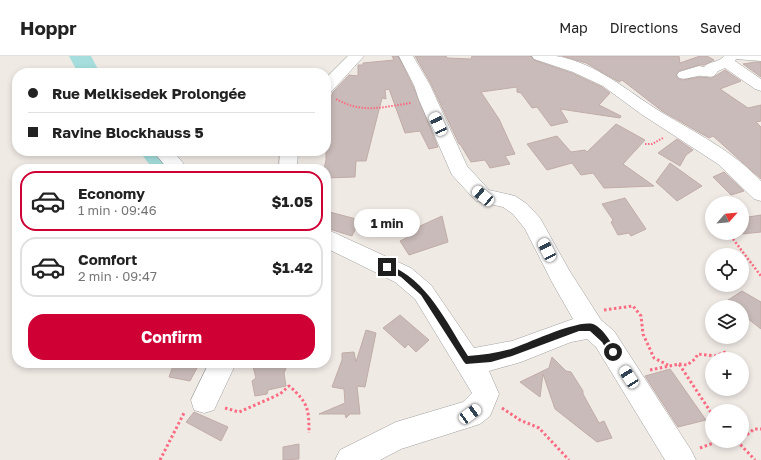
<!DOCTYPE html>
<html lang="en">
<head>
<meta charset="utf-8">
<style>
  :root { --surface:#fff; --page:#f6f6f6; --text:#222; --muted:#767676; --line:#e0e0e0; --accent:#ce0034 }
  body { margin:0; font-family:"Golos Text",sans-serif; background:var(--page); color:var(--text); height:100vh; display:flex; flex-direction:column; font-size:15px; white-space:nowrap }
  * { box-sizing:border-box; margin:0 }
  p { font-size:13px; color:var(--muted) }
  .icon { flex:none; width:22px; height:22px; fill:none; stroke:currentColor; stroke-width:2; stroke-linecap:round; stroke-linejoin:round }
  .map { position:relative; flex:1; overflow:hidden }
  .panel { position:absolute; left:12px; top:108px; width:319px; height:204px; display:flex; flex-direction:column; background:var(--surface); border-radius:16px; box-shadow:0 2px 6px #0003 }
  .panel>* { flex:none }
  .banner { position:absolute; left:12px; top:12px; width:319px; height:88px; border-radius:16px; box-shadow:0 2px 6px #0003; display:grid; align-content:center; height:88px; padding:0 16px; background:var(--surface) }
  .needle { width:26px; rotate:63deg }
  .tools { position:absolute; left:705px; top:140px; display:grid; gap:8px }
  .tools a { display:grid; place-items:center; width:44px; height:44px; border-radius:50%; background:var(--surface); box-shadow:0 2px 6px #0003; font-size:20px }
  .end { position:absolute; width:18px; height:18px; margin:-9px; border:5px solid #1f1f1f; background:#fff; box-shadow:0 0 0 2px #fff }
  .from { border-radius:50% }
  .bubble { position:absolute; height:28px; border-radius:14px; background:var(--surface); box-shadow:0 2px 6px #0003; font-size:13px; font-weight:700; line-height:28px; text-align:center }
  .car { position:absolute; width:12px; height:24px; margin:-12px -6px; border-radius:5px; box-shadow:0 0 3px 1px #0007; background:linear-gradient(#fff 24%,#345 0 40%,#fff 0 76%,#345 0 86%,#fff 0) }
  .banner b { display:flex; align-items:center; gap:14px; height:38px; font-size:15px }
  .banner b+b { border-top:1px solid var(--line) }
  .banner i { width:10px; height:10px; background:var(--text) }
  ul { padding:7px 0 0; list-style:none }
  li { display:flex; align-items:center; gap:12px; height:60px; margin:0 8px 6px; padding:0 8px; border:2px solid var(--line); border-radius:16px }
  li div { flex:1 }
  li b { display:block; font-size:15px }
  li em { font-style:normal; font-weight:700 }
  li.on { border-color:var(--accent) }
  li>.icon { width:36px; height:36px; stroke-width:1.5 }
  .button { display:flex; gap:8px; margin-top:auto; padding:8px 16px }
  .button a { flex:1; height:46px; border-radius:16px; background:var(--accent); color:#fff; font-size:16px; font-weight:700; line-height:46px; text-align:center }
  header { display:flex; align-items:center; gap:24px; box-sizing:border-box; height:56px; padding:0 20px; background:var(--surface); border-bottom:1px solid var(--line) }
  header strong { font-size:19px }
  nav { display:flex; gap:22px; margin-inline-start:auto; font-size:14px }
  .map>svg:first-child { display:block }
  .lines { fill:none; stroke-linecap:round; stroke-linejoin:round }
  .river { fill:#a5dedc; fill-rule:evenodd }
  .building { fill:#c8bbb9; stroke:#c2aca7 }
  .minor-casing { stroke:#a0a0a0; stroke-width:1 }
  .path-far2 { stroke:#fb6b81; stroke-width:2; stroke-dasharray:1.5 1.5; stroke-linecap:butt }
  .path-far1 { stroke:#fb6b81; stroke-width:2.5; stroke-dasharray:2 2; stroke-linecap:butt }
  .path { stroke:#fb6b81; stroke-width:3; stroke-dasharray:2.5 2.5; stroke-linecap:butt }
  .minor { fill:#fff; fill-rule:evenodd }
  .route { fill:#1f1f1f }
</style>
</head>
<body>
<header>
<strong>Hoppr</strong>
<nav><a>Map</a><a>Directions</a><a>Saved</a></nav>
</header>
<div class="map">
<svg width="761" height="404" viewBox="0 0 761 404">
  <rect width="100%" height="100%" fill="#f0eae5"/>
  <g class="lines">
    <!-- river -->
    <g class="river">
      <polygon points="69,0 91,0 100,17 78,17"/>
      <polygon points="139,95 168,95 183,113 153,113"/>
    </g>
  </g>
  <!-- building -->
  <g class="building">
    <polygon points="392,0 398,0 413,30 438,91 429,93 420,75 405,77 389,33 385,34 386,43 382,42 366,105 356,105 355,121 326,122 326,113 324,113 326,104 326,54 333,36 349,19 358,20 358,9 363,9 363,7 394,4"/>
    <polygon points="415,0 446,0 447,2 471,3 472,0 531,0 534,4 572,17 602,31 610,37 599,49 621,60 620,62 560,53 568,66 551,70 537,51 532,52 521,37 517,36 517,31 481,36 499,63 515,98 505,100 510,108 490,112 485,104 471,106 460,88 459,88 431,28"/>
    <polygon points="562,0 679,0 680,7 700,0 707,0 714,4 704,9 699,9 679,15 676,20 682,24 700,21 712,22 725,14 741,25 720,33 748,52 761,49 761,65 756,66 761,71 761,123 713,80 709,82 662,55 622,24 619,26 586,7"/>
    <polygon points="755,6 761,6 761,21 743,8"/>
    <polygon points="616,68 645,84 623,108 654,130 604,132 593,117 581,119 572,107 547,114 527,88 557,80 571,96 585,94 587,96"/>
    <polygon points="677,83 693,94 686,99 680,110 658,97"/>
    <polygon points="670,107 702,130 677,145 656,126"/>
    <polygon points="724,116 744,135 731,139 713,121"/>
    <polygon points="625,142 646,173 631,180 629,177 618,179 611,166 613,164 602,148"/>
    <polygon points="326,155 360,164 352,180 326,172"/>
    <polygon points="761,159 761,176 742,178 742,162"/>
    <polygon points="442,160 448,186 409,199 400,185 408,181 407,176"/>
    <polygon points="742,235 761,246 761,273 742,258 742,251 717,251"/>
    <polygon points="400,259 429,284 416,296 408,288 405,292 383,272"/>
    <polygon points="366,274 376,277 365,331 357,330 360,358 350,358 346,362 345,358 319,358 345,347 344,333 332,331 342,304 342,297 354,296 356,306"/>
    <polygon points="552,301 566,315 571,316 583,335 583,338 599,367 604,365 612,382 597,386 555,353 543,318 540,341 520,326 549,312"/>
    <polygon points="174,307 193,307 192,311 197,312 190,325 169,321"/>
    <polygon points="252,307 288,307 284,317 286,330 268,334 267,338 255,340 252,325 256,322"/>
    <polygon points="670,313 673,317 706,364 678,371 645,320"/>
    <polygon points="194,356 228,371 221,385 186,366"/>
    <polygon points="299,388 299,403 283,404 283,391"/>
  </g>
  <g class="lines">
    <defs>
      <g id="minor">
        <polygon points="348,0 364,0 332,35 326,37 326,22"/>
        <polygon points="399,0 413,0 430,29 467,110 489,134 515,140 527,148 540,162 569,214 601,264 614,275 691,394 696,404 665,404 596,291 587,283 571,286 521,306 489,315 499,338 490,360 480,368 401,393 380,404 335,404 340,394 396,366 463,346 472,337 415,243 395,226 326,192 326,173 411,212 431,229 474,292 512,285 573,263 553,228 525,173 513,158 503,151 476,145 452,119 419,44 414,29"/>
        <path d="M532 0C539 0 548 0 556 0 597 7 627 35 661 56 696 77 733 95 761 125V145L754 143 718 108 641 58 603 30 573 16 534 3Z"/>
        <path d="M724 0H761V5L736 3 735 5 761 23V35L755 33 725 12 718 15 714 20C709 22 704 19 698 20 691 21 687 24 679 22L677 19 679 16 699 10 704 11C709 5 719 7 724 0Z"/>
        <polygon points="153,95 173,95 188,113 168,113"/>
        <polygon points="280,95 298,95 297,113 279,113"/>
        <polygon points="209,307 236,307 214,354 204,357 194,354 191,344"/>
      </g>
    </defs>
    <!-- minor casing -->
    <use href="#minor" class="minor-casing"/>
    <!-- path-far2 -->
    <g class="path-far2">
      <path d="M336 43C363 58 382 51 411 47"/>
      <polyline points="645,88 652,88 663,82"/>
    </g>
    <!-- path-far1 -->
    <polyline class="path-far1" points="733,183 761,220"/>
    <!-- path -->
    <g class="path">
      <polyline points="604,254 633,250 641,260 643,278 654,302 668,309"/>
      <polyline points="679,308 687,309 695,303 698,298 715,300 728,295"/>
      <polyline points="650,314 679,308 712,358"/>
      <path d="M225 352 239 356 280 338 289 330C308 346 309 353 309 377"/>
      <polyline points="502,352 520,364 539,372 569,404"/>
      <polyline points="742,377 748,378 754,373 761,373"/>
      <polyline points="737,385 755,404"/>
      <polyline points="700,392 719,385"/>
      <polyline points="160,404 185,355"/>
    </g>
    <!-- minor -->
    <use href="#minor" class="minor"/>
  </g>
  <!-- route -->
  <path class="route" d="M387 208C428 224 446 266 468 300 483 299 496 297 511 293 529 287 576 264 593 268 602 271 612 287 616 296L615 299H610L602 286 590 275H579L512 300 491 306 466 308 464 306 421 239 401 221 385 213 384 211Z"/>
</svg>
<div class="tools">
<a><svg class="needle" viewBox="-14 -14 28 28"><path d="M0-13l5 13h-10z" fill="#e53935"/><path d="M0 13l5-13h-10z" fill="#767676"/></svg></a>
<a><svg class="icon" aria-label="locate" viewBox="0 0 24 24"><circle cx="12" cy="12" r="6"/><path d="M12 2v4M12 18v4M2 12h4M18 12h4"/></svg></a>
<a><svg class="icon" aria-label="layers" viewBox="0 0 24 24"><path d="M12 4l9 5-9 5-9-5zM3 14l9 5 9-5"/></svg></a>
<a>+</a>
<a>−</a>
</div>
<i class="end from" style="left:613px;top:296px"></i>
<i class="end" style="left:387px;top:211px"></i>
<div class="bubble" style="left:354px;top:153px;width:66px">1 min</div>
<i class="car" style="left:438px;top:68px;rotate:335deg"></i>
<i class="car" style="left:483px;top:140px;rotate:310deg"></i>
<i class="car" style="left:547px;top:194px;rotate:333deg"></i>
<i class="car" style="left:629px;top:321px;rotate:327deg"></i>
<i class="car" style="left:470px;top:358px;rotate:54deg"></i>
<div class="banner">
<b><i class="from"></i>Rue Melkisedek Prolongée</b>
<b><i></i>Ravine Blockhauss 5</b>
</div>
<section class="panel">
<ul>
<li class="on"><svg class="icon" aria-label="car" viewBox="0 0 24 24"><path d="M5 17H2v-5l4-1 3-4h7l3 4 3 1v5h-3M9 17h6M6 11h13"/><circle cx="7" cy="17" r="2"/><circle cx="17" cy="17" r="2"/></svg><div><b>Economy</b><p>1 min · 09:46</p></div><em>$1.05</em></li>
<li><svg class="icon" aria-label="car" viewBox="0 0 24 24"><path d="M5 17H2v-5l4-1 3-4h7l3 4 3 1v5h-3M9 17h6M6 11h13"/><circle cx="7" cy="17" r="2"/><circle cx="17" cy="17" r="2"/></svg><div><b>Comfort</b><p>2 min · 09:47</p></div><em>$1.42</em></li>
</ul>
<div class="button"><a>Confirm</a></div>
</section>
</div>
</body>
</html>
